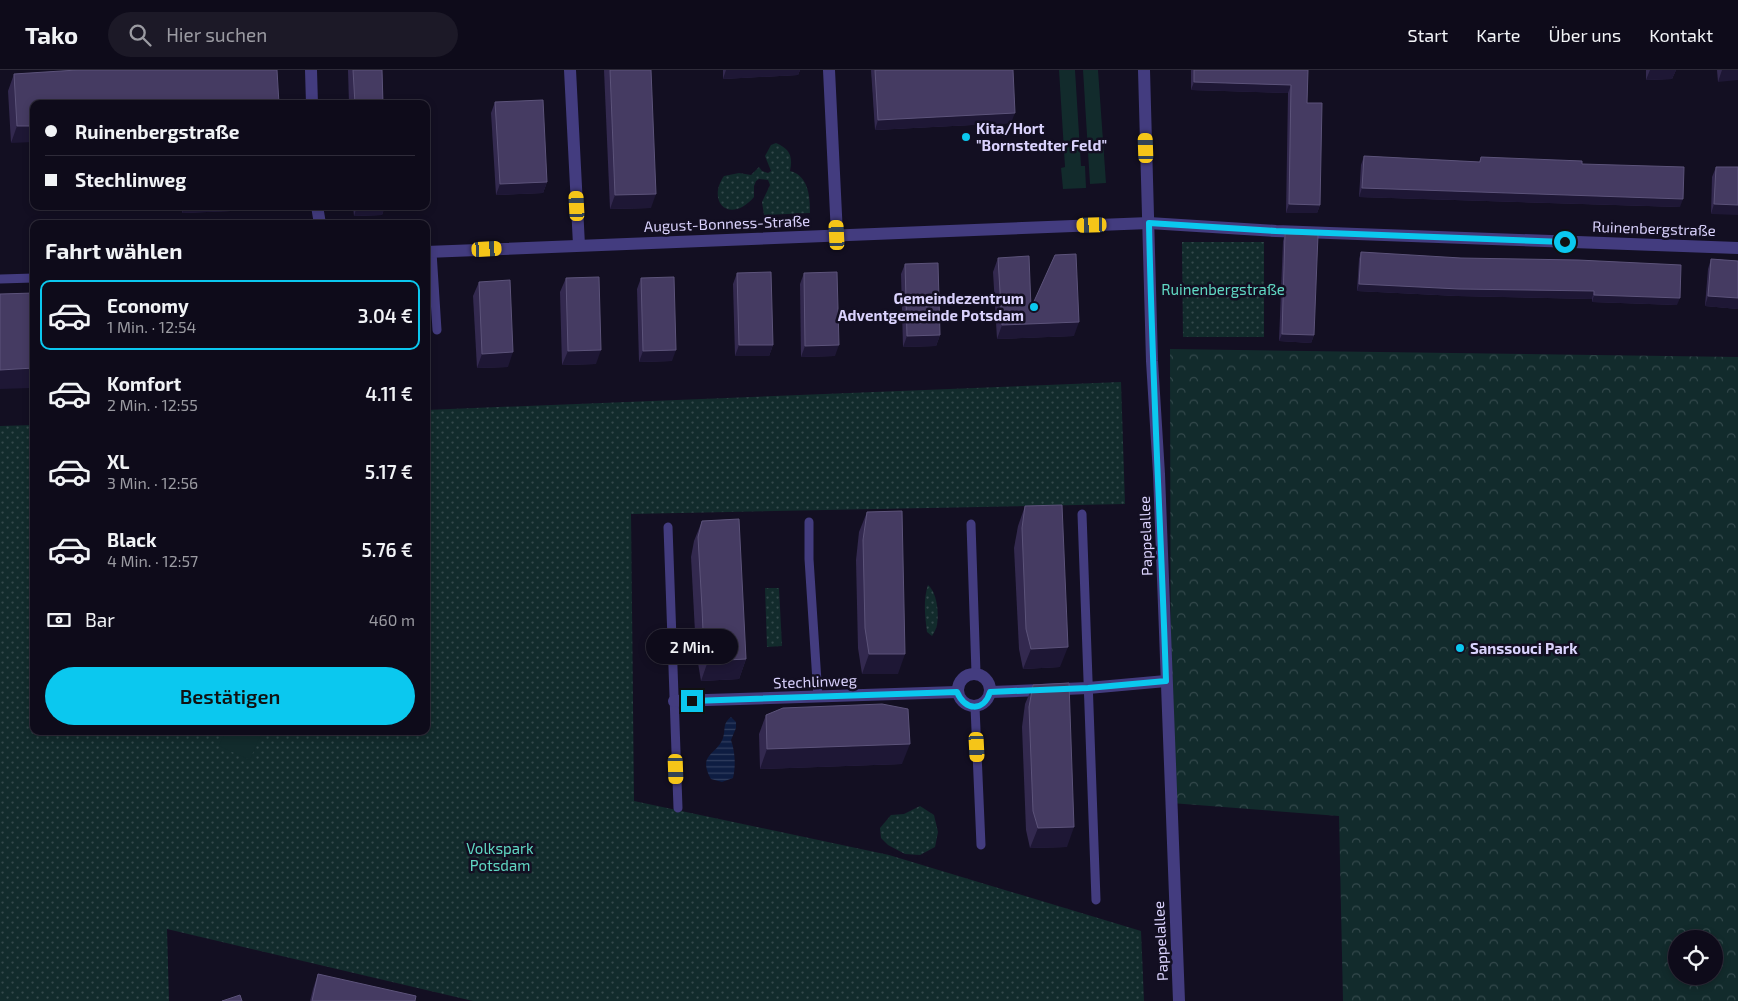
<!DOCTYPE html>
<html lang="de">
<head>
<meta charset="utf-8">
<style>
  :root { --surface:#0e0b1a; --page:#1c1927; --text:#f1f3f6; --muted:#9b9ba2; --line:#2e2b39; --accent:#0bc8ef }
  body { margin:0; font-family:"Exo 2",sans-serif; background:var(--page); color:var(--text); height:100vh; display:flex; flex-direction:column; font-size:19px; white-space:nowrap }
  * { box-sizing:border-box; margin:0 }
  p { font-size:16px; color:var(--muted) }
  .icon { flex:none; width:28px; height:28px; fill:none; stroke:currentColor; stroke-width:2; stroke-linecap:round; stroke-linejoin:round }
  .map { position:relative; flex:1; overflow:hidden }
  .panel { position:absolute; left:30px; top:150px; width:400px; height:515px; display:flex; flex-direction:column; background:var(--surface); border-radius:10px; box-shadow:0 2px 8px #0003,0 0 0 1px var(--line) }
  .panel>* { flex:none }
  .guide { position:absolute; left:30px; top:30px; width:400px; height:110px; border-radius:10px; box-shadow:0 2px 8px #0003,0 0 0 1px var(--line); display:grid; align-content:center; height:110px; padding:0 15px; background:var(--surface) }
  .fabs { position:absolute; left:1668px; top:860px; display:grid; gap:10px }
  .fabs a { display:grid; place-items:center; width:55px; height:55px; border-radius:50%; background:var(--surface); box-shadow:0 2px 8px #0003,0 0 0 1px var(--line); font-size:25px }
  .end { position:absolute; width:22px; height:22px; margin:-11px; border:6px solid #0bc8ef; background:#111; box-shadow:0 0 0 2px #111 }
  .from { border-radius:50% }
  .bubble { position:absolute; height:35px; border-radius:18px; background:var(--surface); box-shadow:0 2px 8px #0003,0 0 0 1px var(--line); font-size:16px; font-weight:600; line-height:35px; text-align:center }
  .car { position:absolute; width:15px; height:30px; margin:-15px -8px; border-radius:6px; box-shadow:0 0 4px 1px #0007; background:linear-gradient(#f5c518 24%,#345 0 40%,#f5c518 0 76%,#345 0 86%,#f5c518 0) }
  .guide b { display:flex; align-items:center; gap:18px; height:48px; font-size:19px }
  .guide b+b { border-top:1px solid var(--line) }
  .guide i { width:12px; height:12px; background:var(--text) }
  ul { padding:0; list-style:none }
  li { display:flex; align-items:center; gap:15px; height:70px; margin:0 10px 8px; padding:0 5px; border:2px solid transparent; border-radius:10px }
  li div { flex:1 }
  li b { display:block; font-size:19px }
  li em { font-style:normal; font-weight:600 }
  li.current { border-color:var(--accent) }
  li>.icon { width:45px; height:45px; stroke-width:1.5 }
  h2 { padding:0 15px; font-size:22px; line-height:60px }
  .pay { display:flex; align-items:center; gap:12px; height:55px; padding:0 15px; font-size:19px }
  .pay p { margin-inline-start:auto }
  .action { display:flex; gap:10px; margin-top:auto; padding:10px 15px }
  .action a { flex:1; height:58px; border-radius:30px; background:var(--accent); color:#111; font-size:20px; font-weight:600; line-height:58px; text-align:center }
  header { display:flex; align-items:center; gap:30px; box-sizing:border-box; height:70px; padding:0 25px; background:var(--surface); border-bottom:1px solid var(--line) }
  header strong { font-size:24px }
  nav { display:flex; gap:28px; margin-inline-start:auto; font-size:18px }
  .search { width:350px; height:45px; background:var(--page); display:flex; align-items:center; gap:12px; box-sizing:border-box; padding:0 18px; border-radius:28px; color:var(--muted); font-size:19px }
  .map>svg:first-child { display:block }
  .grass { fill:url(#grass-dots) }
  .forest { fill:url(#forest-crowns); fill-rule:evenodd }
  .garden { fill:#122b2c }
  .water { fill:url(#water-rules) }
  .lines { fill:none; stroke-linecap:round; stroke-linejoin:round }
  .service { stroke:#433c7f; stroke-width:9 }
  .minor { stroke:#433c7f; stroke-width:12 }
  .tertiary { stroke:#433c7f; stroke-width:12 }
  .wall { fill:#33294f }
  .shaded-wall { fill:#1e1735 }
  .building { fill:#453b62; stroke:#5c537a }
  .route { stroke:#0bc8ef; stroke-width:6 }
  .poi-dot { fill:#0bc8ef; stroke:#130f22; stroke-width:2 }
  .labels { text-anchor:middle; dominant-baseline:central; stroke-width:5; stroke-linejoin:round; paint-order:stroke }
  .poi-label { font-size:15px; font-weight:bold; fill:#dad2fd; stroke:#130f22; text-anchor:start }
  .street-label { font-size:15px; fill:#dad2fd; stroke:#130f22 }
  .park-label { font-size:15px; fill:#61d9c4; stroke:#130f22 }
</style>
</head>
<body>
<header>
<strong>Tako</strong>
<div class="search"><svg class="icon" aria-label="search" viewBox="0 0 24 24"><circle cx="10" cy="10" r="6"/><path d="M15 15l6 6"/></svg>Hier suchen</div>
<nav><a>Start</a><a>Karte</a><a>Über uns</a><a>Kontakt</a></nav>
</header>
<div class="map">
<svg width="1738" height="931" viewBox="0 0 1738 931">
  <defs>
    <pattern id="grass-dots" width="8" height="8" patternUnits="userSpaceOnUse" patternTransform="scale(1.25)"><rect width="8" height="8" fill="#122b2c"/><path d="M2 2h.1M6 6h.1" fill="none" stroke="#34494c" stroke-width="1.8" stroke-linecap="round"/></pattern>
    <pattern id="forest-crowns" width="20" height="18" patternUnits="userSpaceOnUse" patternTransform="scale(1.25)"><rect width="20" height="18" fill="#122b2c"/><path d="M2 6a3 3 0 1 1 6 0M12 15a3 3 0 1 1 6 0" fill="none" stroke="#34494c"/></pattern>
    <pattern id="water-rules" width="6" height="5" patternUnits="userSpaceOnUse" patternTransform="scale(1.25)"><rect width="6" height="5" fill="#0e1d42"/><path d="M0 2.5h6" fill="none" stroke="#303d5e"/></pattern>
  </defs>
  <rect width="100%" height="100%" fill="#130f22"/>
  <!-- grass -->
  <g class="grass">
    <path d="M776 73C790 79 793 86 790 101 809 106 810 127 810 143L764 145 762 132 770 115 768 110 759 109 756 111 754 116V127C730 155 706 132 724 106L739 103 751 105 759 97 762 101 768 103 771 101 765 86 771 75Z"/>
    <polygon points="1182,172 1264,172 1264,267 1183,267"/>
    <polygon points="1121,312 1125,434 631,444 634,731 889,785 1141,861 1144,931 473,931 167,859 169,931 0,931 0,356 34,355 34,661 426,661 426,340"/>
    <path d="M928 515C937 523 939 542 937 555 936 559 934 563 932 566L927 562C925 547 923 529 928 515Z"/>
    <polygon points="765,518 779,518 782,576 767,577"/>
    <polygon points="920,736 934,745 938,762 935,777 920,785 905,784 888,775 881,768 880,758 891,745 904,744"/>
  </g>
  <!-- forest -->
  <path class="forest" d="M1170 279 1738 287V931H1343L1339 746 1171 733ZM1676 869H1714V906H1676Z"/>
  <!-- garden -->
  <g class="garden">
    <polygon points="1059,0 1075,0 1081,96 1085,96 1086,118 1063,119 1061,98 1065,97"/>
    <polygon points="1083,0 1098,0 1106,113 1090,114"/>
    <polygon points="226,661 262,661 250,690 219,676"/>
  </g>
  <!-- water -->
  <path class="water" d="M731 647 736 652V658L731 670C735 681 736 696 733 708L722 712 711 709C697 684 717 685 723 668 726 659 722 654 731 647Z"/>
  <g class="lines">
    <!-- service -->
    <g class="service">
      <polyline points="432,182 437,260"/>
      <polyline points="0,209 34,208"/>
      <polyline points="1082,444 1096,830"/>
      <polyline points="809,452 809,489 818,627"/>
      <polyline points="971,454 976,603"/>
      <polyline points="668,457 678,738"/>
      <polyline points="975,637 981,775"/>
    </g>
    <!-- minor -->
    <g class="minor">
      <polyline points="311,0 312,34"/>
      <polyline points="570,0 579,175"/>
      <polyline points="829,0 837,165"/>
      <polyline points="317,136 320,154"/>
      <polyline points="426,182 1149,153 1276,161 1738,178"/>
      <circle cx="974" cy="620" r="16"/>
      <polyline points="991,622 1088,618 1166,611"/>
      <polyline points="674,631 957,622"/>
    </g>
    <!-- tertiary -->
    <polyline class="tertiary" points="1144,0 1152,291 1159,404 1179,931"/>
  </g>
  <!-- wall -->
  <g class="wall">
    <polygon points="74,0 277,0 34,34 11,73 8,21 14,4 74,1"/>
    <polygon points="348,0 382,0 383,34 349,34"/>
    <polygon points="604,0 651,0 651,138 610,139"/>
    <polygon points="723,0 800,0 798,5 723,9"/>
    <polygon points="871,0 1013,0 1011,53 875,60"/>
    <polygon points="1191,0 1308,0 1307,33 1320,135 1317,143 1286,143 1288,23 1191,20"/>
    <polygon points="1646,0 1676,0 1672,9 1646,10"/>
    <polygon points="1717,0 1738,0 1718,12"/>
    <polygon points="495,32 547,112 543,123 496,125 491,43"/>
    <polygon points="1364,86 1479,92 1481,87 1582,94 1680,137 1359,127 1361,95"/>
    <polygon points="1716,97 1738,97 1711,144 1712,107"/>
    <polygon points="182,136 278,136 277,139 182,143"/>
    <polygon points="353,136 385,136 382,145 354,146"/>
    <polygon points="1285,164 1314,265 1311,273 1279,271 1283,171"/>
    <polygon points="1361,182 1677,235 1592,232 1592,229 1457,226 1357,221 1359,189"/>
    <polygon points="998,188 1031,238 1074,266 997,269 993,202"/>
    <polygon points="1711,189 1738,191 1738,239 1705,236 1708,199"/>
    <polygon points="905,194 940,265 936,276 903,277 901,204"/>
    <polygon points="737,203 773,275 769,286 735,286 733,214"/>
    <polygon points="804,203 835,286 801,287 800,214"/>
    <polygon points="566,208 596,294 562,295 560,222"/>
    <polygon points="641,208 672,291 639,292 637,219"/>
    <polygon points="479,212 508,297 477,298 473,226"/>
    <polygon points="1025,436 1060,597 1023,599 1019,579 1014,478 1018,456"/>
    <polygon points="867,442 898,604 862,604 858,578 856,490 859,462"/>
    <polygon points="702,451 746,589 739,609 701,611 696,581 691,487 694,471"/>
    <polygon points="1033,615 1067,777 1030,778 1026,760 1022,657 1025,634"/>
    <polygon points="766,645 902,694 760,699 759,664"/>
    <polygon points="318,904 415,931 310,931 313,919"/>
  </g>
  <!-- shaded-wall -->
  <g class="shaded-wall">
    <polygon points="726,0 800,0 798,5 723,9"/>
    <polygon points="1650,0 1676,0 1672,9 1646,10"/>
    <polygon points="1722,0 1738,0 1738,10 1718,12"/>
    <polygon points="1194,12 1291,15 1288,23 1191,20"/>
    <polygon points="1015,43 1011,53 875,60 878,50"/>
    <polygon points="17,56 34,56 34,72 11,73"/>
    <polygon points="547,112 543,123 496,125 500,114"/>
    <polygon points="1362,118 1683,129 1680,137 1359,127"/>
    <polygon points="656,124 651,138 610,139 615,125"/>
    <polygon points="1289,134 1320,135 1317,143 1286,143"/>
    <polygon points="1714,134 1738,135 1738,145 1711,144"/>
    <polygon points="184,136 278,136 277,139 182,143"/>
    <polygon points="357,136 385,136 382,145 354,146"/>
    <polygon points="1359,214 1594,221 1592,229 1457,226 1357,221"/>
    <polygon points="1594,225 1680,228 1677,235 1592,232"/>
    <polygon points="1708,226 1738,228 1738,239 1705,236"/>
    <polygon points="1079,252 1074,266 997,269 1002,255"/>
    <polygon points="1282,264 1314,265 1311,273 1279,271"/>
    <polygon points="940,265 936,276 903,277 907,266"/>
    <polygon points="739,275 773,275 769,286 735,286"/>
    <polygon points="839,275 835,286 801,287 805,276"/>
    <polygon points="601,280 596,294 562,295 568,281"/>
    <polygon points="676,280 672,291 639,292 643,281"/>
    <polygon points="513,282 508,297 477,298 482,284"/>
    <polygon points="34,298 34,311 31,318 0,319 0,300"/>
    <polygon points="1068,577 1060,597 1023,599 1031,579"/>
    <polygon points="869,584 905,584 898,604 862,604"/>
    <polygon points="746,589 739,609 701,611 708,591"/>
    <polygon points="910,674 902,694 760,699 767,679"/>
    <polygon points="1074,757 1067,777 1030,778 1038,758"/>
  </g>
  <!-- building -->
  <g class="building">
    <polygon points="77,0 277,0 279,34 34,34 34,56 17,56 14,4"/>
    <polygon points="353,0 382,0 383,34 355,34"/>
    <polygon points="610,0 651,0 656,124 615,125"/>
    <polygon points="875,0 1013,0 1015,43 878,50"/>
    <polygon points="1194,0 1308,0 1307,33 1322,33 1320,135 1289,134 1291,15 1194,12"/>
    <polygon points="543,30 547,112 500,114 495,32"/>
    <polygon points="1364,86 1480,92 1481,87 1582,91 1582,94 1684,97 1683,129 1362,118"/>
    <polygon points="1716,97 1738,97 1738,135 1714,134"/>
    <polygon points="1285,164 1318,165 1314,265 1282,264"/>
    <polygon points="1361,182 1461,188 1578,190 1681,195 1680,228 1594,225 1594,221 1459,219 1359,214"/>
    <polygon points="1076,184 1079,252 1002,255 998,188 1029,186 1031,238 1055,185"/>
    <polygon points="1711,189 1738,191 1738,228 1708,226"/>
    <polygon points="938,193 940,265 907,266 905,194"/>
    <polygon points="771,202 773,275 739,275 737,203"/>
    <polygon points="837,202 839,275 805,276 804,203"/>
    <polygon points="599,207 601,280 568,281 566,208"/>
    <polygon points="674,207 676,280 643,281 641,208"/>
    <polygon points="510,210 513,282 482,284 479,212"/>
    <polygon points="34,223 34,298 0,300 0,224"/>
    <polygon points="1062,435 1068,577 1031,579 1026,559 1022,458 1025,436"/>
    <polygon points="902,441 905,584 869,584 865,558 863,470 867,442"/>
    <polygon points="739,449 746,589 708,591 703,561 702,538 698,467 702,451"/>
    <polygon points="1069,613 1074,757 1038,758 1033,741 1029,637 1033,615"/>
    <polygon points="882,634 908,639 910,674 767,679 766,645 783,638"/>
    <polygon points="318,904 416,926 415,931 312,931"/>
    <polygon points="240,925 242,931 222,931"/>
  </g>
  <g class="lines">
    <!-- route -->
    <path class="route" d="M692 631 957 622C965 641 984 642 990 622L1088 618 1166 611C1161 458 1152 306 1149 153L1276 161 1565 172"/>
  </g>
  <!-- markers -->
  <g class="poi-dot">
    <circle cx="966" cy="67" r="5"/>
    <circle cx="1034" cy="237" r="5"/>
    <circle cx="1460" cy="578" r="5"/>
  </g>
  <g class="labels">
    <!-- poi labels -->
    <g class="poi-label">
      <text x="976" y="58">Kita/Hort<tspan x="976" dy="17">"Bornstedter Feld"</tspan></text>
      <text x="1024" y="228" text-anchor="end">Gemeindezentrum<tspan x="1024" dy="17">Adventgemeinde Potsdam</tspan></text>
      <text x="1470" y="578">Sanssouci Park</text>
    </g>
    <!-- street labels -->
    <g class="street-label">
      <text transform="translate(727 153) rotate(-2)">August-Bonness-Straße</text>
      <text transform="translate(1654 158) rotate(2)">Ruinenbergstraße</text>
      <text transform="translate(1145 466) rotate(-92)">Pappelallee</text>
      <text transform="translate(815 611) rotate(-2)">Stechlinweg</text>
      <text transform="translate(1160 871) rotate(-93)">Pappelallee</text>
    </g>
    <!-- park labels -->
    <g class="park-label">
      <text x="1223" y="219">Ruinenbergstraße</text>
      <text x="500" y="778">Volkspark<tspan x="500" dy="17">Potsdam</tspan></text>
    </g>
  </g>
</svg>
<div class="fabs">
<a><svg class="icon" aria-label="locate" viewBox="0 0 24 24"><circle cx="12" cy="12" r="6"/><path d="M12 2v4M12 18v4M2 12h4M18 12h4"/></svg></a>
</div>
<i class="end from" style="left:1565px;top:172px"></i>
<i class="end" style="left:692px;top:631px"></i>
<div class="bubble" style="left:646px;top:559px;width:92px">2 Min.</div>
<i class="car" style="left:1146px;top:78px;rotate:358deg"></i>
<i class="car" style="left:577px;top:136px;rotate:357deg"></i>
<i class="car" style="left:1092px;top:155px;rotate:268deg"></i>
<i class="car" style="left:837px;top:165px;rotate:357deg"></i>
<i class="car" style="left:487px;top:179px;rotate:87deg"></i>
<i class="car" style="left:977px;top:677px;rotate:177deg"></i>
<i class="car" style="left:676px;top:699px;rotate:178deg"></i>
<div class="guide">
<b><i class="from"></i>Ruinenbergstraße</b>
<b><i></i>Stechlinweg</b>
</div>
<section class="panel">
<h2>Fahrt wählen</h2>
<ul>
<li class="current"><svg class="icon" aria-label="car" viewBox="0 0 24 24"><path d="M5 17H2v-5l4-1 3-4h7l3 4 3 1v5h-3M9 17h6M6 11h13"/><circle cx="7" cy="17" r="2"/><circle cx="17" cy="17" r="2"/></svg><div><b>Economy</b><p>1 Min. · 12:54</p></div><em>3.04 €</em></li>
<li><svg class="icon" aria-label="car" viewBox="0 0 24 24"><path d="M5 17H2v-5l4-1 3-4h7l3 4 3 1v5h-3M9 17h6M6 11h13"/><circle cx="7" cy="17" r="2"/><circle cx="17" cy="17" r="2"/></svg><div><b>Komfort</b><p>2 Min. · 12:55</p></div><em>4.11 €</em></li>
<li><svg class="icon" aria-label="car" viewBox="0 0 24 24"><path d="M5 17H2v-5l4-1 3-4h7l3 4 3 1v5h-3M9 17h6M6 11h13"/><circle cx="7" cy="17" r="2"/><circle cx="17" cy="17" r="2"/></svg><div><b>XL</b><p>3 Min. · 12:56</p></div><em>5.17 €</em></li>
<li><svg class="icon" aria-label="car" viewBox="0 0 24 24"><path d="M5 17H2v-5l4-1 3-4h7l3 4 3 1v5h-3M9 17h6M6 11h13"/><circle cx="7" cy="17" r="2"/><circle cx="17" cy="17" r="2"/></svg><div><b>Black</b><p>4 Min. · 12:57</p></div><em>5.76 €</em></li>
</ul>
<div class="pay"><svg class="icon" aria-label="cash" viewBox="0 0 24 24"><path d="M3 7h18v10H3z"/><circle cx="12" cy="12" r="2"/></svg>Bar<p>460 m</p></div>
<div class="action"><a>Bestätigen</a></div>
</section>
</div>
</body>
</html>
